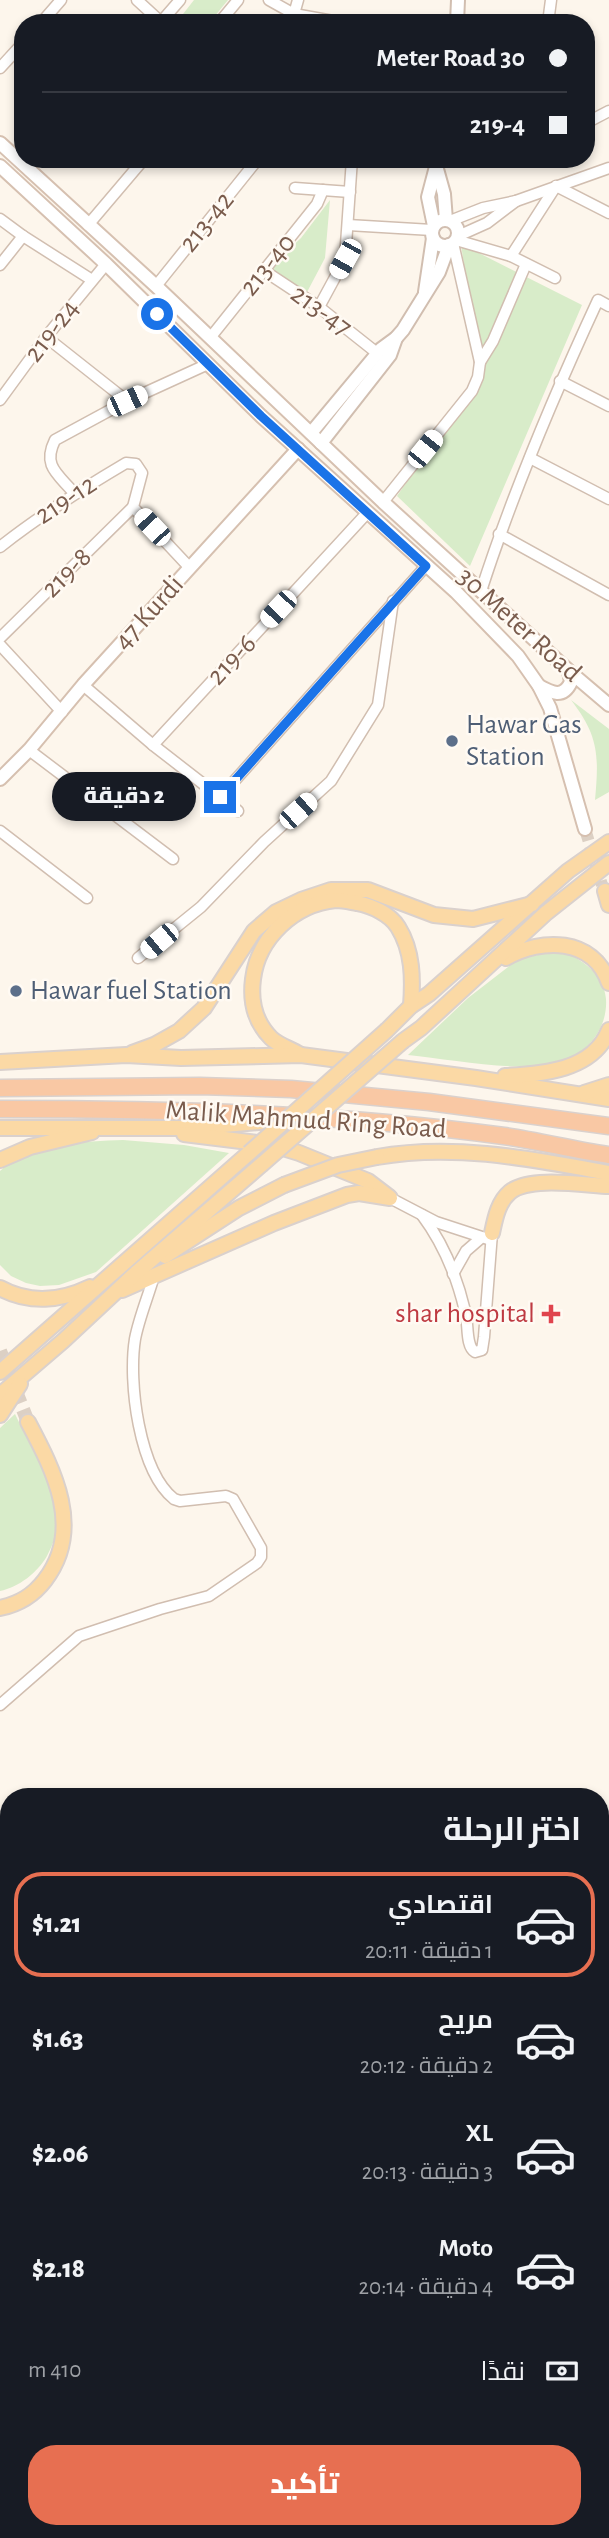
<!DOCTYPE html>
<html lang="ar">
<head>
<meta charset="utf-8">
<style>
  :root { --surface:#171b24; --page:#20242c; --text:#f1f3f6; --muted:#9ea1a6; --line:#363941; --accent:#e76f51 }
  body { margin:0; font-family:"Alegreya Sans",Cairo,sans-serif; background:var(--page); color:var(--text); direction:rtl; height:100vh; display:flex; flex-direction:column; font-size:26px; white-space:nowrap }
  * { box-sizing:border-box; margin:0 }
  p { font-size:23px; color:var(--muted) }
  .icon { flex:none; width:38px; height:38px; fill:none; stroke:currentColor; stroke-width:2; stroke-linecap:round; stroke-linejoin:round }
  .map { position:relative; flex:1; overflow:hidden; direction:ltr }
  .side { position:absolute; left:0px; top:1788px; width:609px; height:751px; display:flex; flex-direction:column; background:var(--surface); border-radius:28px 28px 0 0; box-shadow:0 4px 10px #0003; direction:rtl }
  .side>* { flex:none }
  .hud { position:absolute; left:14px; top:14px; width:581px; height:154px; border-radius:28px; box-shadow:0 4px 10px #0003; direction:rtl; display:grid; align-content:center; height:154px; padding:0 28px; background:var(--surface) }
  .end { position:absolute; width:32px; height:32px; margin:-16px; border:9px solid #1a73e8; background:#fff; box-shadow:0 0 0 4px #fff }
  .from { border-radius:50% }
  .bubble { position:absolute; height:49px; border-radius:24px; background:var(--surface); box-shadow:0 4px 10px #0003; font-size:23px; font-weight:800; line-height:49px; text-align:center; direction:rtl }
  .car { position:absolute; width:21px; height:42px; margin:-21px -10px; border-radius:9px; box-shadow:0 0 5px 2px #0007; background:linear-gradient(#fff 24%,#345 0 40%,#fff 0 76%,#345 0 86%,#fff 0) }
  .hud b { display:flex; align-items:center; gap:24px; height:66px; font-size:26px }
  .hud b+b { border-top:2px solid var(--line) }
  .hud i { width:18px; height:18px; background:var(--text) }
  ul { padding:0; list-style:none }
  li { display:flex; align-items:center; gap:21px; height:105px; margin:0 14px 10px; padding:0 14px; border:4px solid transparent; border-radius:28px }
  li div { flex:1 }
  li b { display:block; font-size:26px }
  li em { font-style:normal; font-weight:800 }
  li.active { border-color:var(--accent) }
  li>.icon { width:63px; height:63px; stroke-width:1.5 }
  h2 { padding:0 28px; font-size:32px; line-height:84px }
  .pay { display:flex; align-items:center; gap:18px; height:77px; padding:0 28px; font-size:26px }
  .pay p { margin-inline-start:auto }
  .action { display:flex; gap:14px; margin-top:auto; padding:14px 28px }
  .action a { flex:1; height:80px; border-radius:28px; background:var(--accent); color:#fff; font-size:28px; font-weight:800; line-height:80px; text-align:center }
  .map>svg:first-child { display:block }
  .green { fill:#d8ecc9 }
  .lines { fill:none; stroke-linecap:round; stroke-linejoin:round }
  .secondary-tunnel { stroke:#dcd0c4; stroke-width:12; stroke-dasharray:12 6; stroke-linecap:butt }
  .primary-tunnel { stroke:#dcd0c4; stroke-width:14; stroke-dasharray:14 7; stroke-linecap:butt }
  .minor-casing { stroke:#d1beb0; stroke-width:13 }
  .tertiary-casing { stroke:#d1beb0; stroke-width:16 }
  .secondary-casing { stroke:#d6c0b0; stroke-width:16 }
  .primary-casing { stroke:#dad1cd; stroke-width:18 }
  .trunk-casing { stroke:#dad1cd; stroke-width:19 }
  .minor { stroke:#fff; stroke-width:10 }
  .tertiary { stroke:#fff; stroke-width:12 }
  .secondary { stroke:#fff; stroke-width:12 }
  .primary { stroke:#fbd9a5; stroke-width:14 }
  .trunk { stroke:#f9c8a4; stroke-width:16 }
  .primary-bridge-casing { stroke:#dad1cd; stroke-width:18; stroke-linecap:butt }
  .primary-bridge { stroke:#fbd9a5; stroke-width:14 }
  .route { stroke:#1a73e8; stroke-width:9 }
  .service-dot { fill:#5c6f8a; stroke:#fffaf3; stroke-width:2.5 }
  .health-dot { fill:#e0444e; stroke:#fffaf3; stroke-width:2.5 }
  .labels { text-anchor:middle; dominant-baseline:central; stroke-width:5; stroke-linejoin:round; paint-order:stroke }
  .street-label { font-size:28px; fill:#7a5c4d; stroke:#fffaf3 }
  .service-label { font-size:28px; fill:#4e5e75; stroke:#fffaf3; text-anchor:start }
  .health-label { font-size:28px; fill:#be3a42; stroke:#fffaf3; text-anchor:end }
</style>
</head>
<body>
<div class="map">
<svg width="609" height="2538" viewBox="0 0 609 2538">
  <rect width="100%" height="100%" fill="#fdf6ec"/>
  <!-- green -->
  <g class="green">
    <polygon points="194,0 228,0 209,23 176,23"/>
    <polygon points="330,200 325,258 306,294 268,269 301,238"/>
    <polygon points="461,244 582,305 470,566 397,496 480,377"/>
    <path d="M571 700 609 729V792L595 800C599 756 599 736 571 700Z"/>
    <path d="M566 953C586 962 604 976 606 999 608 1031 584 1058 553 1064 513 1072 449 1059 408 1055L468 998 517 960 542 954Z"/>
    <path d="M123 1140 184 1145 229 1153 96 1272 59 1285 40 1286 26 1283 11 1276 0 1265V1171C28 1144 86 1141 123 1140Z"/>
    <path d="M15 1414C29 1444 60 1493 57 1525 56 1537 52 1546 47 1556 37 1573 19 1587 0 1591V1428Z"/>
    <polygon points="9,2360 9,2530 136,2531 141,2538 0,2538 0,2366"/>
  </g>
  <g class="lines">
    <!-- secondary-tunnel -->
    <polyline class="secondary-tunnel" points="585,829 602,885"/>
    <!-- primary-tunnel -->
    <polyline class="primary-tunnel" points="0,1351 28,1422"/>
    <defs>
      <g id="minor">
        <polyline points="137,0 162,23"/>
        <polyline points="269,0 294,14 344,23"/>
        <polyline points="294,14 298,0"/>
        <polyline points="41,23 61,0"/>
        <polyline points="160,23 180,0"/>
        <polyline points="219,23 238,0"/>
        <polyline points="548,23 551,0"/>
        <polyline points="0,68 23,43"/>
        <polyline points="586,123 609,111"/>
        <polyline points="438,160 451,159"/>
        <polyline points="295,188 350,192"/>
        <polyline points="0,219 23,236 92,280"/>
        <polyline points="450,221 483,208 516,201 609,168"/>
        <polyline points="88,225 144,159"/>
        <polyline points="348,225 432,230"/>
        <polyline points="458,236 487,223 516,201"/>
        <polyline points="456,240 511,256 555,278"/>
        <polyline points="511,256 556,186 609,213"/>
        <polyline points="0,265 23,236"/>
        <polyline points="263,270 319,307 377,353"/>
        <polyline points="156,286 258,159"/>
        <polyline points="319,307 345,259 352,159"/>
        <polyline points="46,337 127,401"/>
        <polyline points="210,338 317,204 323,190"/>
        <polyline points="480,362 493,341 526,264"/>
        <polyline points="560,381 609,406"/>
        <polyline points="0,400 46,337 106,264"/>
        <polyline points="530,458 609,499"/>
        <path d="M74 493C58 474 42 466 55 440L127 401 208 364"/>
        <polyline points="383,502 472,391 478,377 480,362 453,243"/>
        <polyline points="499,534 609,595"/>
        <path d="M0 547C40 515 82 489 126 463L136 464 142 473 133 507 190 568"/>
        <path d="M481 591C513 492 554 395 598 300L609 306"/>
        <polyline points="0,638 133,507"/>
        <polyline points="0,645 62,712"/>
        <polyline points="83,685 153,745 238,811"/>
        <polyline points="153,745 368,512"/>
        <polyline points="29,750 173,859"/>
        <polyline points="220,797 426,566"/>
        <polyline points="0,831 87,898"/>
        <polyline points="138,958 201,907 264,842 331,781 378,705 393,601"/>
        <polyline points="390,1198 436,1222 491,1240"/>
        <path d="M422 1215C443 1243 457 1277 465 1311 469 1323 465 1346 475 1352L482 1350 484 1337 492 1233"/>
        <polyline points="453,1274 466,1251 481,1238"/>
        <path d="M0 1705 79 1636 160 1609 209 1596 257 1563 261 1557V1548L233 1499 226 1496 180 1501 174 1499C139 1471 128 1382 135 1339 139 1318 148 1297 154 1276"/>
        <polyline points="0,1870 1,1873"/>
        <polyline points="600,1906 609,1908"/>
        <polyline points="600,1948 609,1950"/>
      </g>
      <g id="tertiary">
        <polyline points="457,23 458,0"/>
        <polyline points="437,169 444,194 446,220"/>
        <circle cx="445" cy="233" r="13"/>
        <polyline points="434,226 428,197 438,159"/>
        <polyline points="425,292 433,238"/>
        <polyline points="311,433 381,349 396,338 403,330 439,272 449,245"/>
        <polyline points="321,443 390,355 396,338"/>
      </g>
      <g id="secondary">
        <polyline points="0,143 156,286 383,502 569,671 609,705"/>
        <polyline points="0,166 106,264 261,416 456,592 518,656 539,686 550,708 585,829"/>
        <path d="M539 686C552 693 563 699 571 682L569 671"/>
        <polyline points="0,779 29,750 83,685 298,449"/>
      </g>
      <g id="primary">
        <polyline points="605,891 609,905"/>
        <path d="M506 958C541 938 593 937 609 983"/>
        <polyline points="387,1030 411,1006 429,994 568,871 609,842"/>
        <polyline points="403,1041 421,1028 546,913 609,863"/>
        <polyline points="132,1053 154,1045 179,1031 204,1008 254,931 276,912 301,900 331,890 368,890 434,915 473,919 532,904"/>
        <path d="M299 1054C291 1049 278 1045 271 1038 255 1022 250 1002 253 979 258 938 294 904 336 900 343 900 351 902 357 903 372 906 390 914 398 927 413 951 413 979 411 1006"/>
        <polyline points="0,1062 126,1055 181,1058 301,1055 476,1078 609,1099"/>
        <path d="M505 1076C542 1074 593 1071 609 1030"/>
        <polyline points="584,1093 609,1085"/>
        <polyline points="0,1128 189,1128 282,1120"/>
        <polyline points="184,1134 273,1145 299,1153 368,1181 389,1197"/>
        <path d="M377 1157C454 1143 532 1159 609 1173"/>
        <polyline points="0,1160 30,1147 92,1132"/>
        <path d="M492 1233C495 1219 498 1202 510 1192 529 1176 584 1185 609 1186"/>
        <polyline points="165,1256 239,1208 284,1185"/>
        <path d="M0 1288C29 1304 61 1301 90 1287"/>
        <polyline points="122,1290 274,1223 347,1195 359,1193 390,1198"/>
        <polyline points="0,1372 249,1153"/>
        <polyline points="0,1395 63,1341 136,1273 261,1165"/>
        <polyline points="0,1415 20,1384"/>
        <path d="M0 1608C19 1604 33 1596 45 1580 84 1529 54 1471 28 1422"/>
      </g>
      <g id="trunk">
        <polyline points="0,1088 200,1086 291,1089 429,1102 609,1126"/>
        <path d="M0 1109C169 1109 337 1113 504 1136 539 1141 574 1150 609 1155"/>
      </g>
    </defs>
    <!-- minor casing -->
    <use href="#minor" class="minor-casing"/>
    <!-- tertiary casing -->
    <use href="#tertiary" class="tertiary-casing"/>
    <!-- secondary casing -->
    <use href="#secondary" class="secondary-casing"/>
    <!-- primary casing -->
    <use href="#primary" class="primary-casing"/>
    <!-- trunk casing -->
    <use href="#trunk" class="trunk-casing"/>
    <!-- minor -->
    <use href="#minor" class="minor"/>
    <!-- tertiary -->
    <use href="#tertiary" class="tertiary"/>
    <!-- secondary -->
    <use href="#secondary" class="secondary"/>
    <!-- primary -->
    <use href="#primary" class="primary"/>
    <!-- trunk -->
    <use href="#trunk" class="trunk"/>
    <defs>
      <g id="primary-bridge">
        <polyline points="249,1153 387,1030"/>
        <polyline points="261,1165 403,1041"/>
        <polyline points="284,1185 338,1165 377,1157"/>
      </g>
    </defs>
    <!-- primary-bridge casing -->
    <use href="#primary-bridge" class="primary-bridge-casing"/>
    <!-- primary-bridge -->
    <use href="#primary-bridge" class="primary-bridge"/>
  </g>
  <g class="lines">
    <!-- route -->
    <polyline class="route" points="157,314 261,416 426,566 220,797"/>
  </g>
  <!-- markers -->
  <g class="service-dot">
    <circle cx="452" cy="741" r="7"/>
    <circle cx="16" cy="991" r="7"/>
  </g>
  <path class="health-dot" d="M547.5 1303.5h7v7h7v7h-7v7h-7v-7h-7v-7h7z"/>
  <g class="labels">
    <!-- street labels -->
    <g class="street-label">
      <text transform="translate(207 222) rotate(-51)">213-42</text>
      <text transform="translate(268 265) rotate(-51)">213-40</text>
      <text transform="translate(321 311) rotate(36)">213-47</text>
      <text transform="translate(52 331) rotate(-52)">219-24</text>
      <text transform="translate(66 500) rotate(-33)">219-12</text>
      <text transform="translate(67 573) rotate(-45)">219-8</text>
      <text transform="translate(149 613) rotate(-48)">47 Kurdi</text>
      <text transform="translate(519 625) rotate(42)">30 Meter Road</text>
      <text transform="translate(232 660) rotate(-47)">219-6</text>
      <text transform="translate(306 1120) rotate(4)">Malik Mahmud Ring Road</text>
    </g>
    <!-- service labels -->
    <g class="service-label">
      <text x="466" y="725">Hawar Gas<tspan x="466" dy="32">Station</tspan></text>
      <text x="30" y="991">Hawar fuel Station</text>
    </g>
    <!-- health labels -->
    <g class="health-label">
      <text x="535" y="1314">shar hospital</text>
    </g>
  </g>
</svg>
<i class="end from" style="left:157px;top:314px"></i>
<i class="end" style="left:220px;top:797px"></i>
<div class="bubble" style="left:52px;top:772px;width:144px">2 دقيقة</div>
<i class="car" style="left:345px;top:259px;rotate:209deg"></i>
<i class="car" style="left:127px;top:401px;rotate:65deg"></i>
<i class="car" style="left:425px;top:449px;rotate:39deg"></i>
<i class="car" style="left:152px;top:527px;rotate:317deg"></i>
<i class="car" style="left:278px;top:609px;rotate:223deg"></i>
<i class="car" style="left:298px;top:811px;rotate:48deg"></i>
<i class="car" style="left:159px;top:941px;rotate:230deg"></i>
<div class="hud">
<b><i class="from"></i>30 Meter Road</b>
<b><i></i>219-4</b>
</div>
<section class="side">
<h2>اختر الرحلة</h2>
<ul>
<li class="active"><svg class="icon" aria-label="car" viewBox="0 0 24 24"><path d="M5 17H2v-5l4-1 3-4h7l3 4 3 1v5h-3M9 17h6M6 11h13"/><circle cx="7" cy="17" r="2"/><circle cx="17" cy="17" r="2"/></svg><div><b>اقتصادي</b><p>1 دقيقة · 20:11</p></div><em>$1.21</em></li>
<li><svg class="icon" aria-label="car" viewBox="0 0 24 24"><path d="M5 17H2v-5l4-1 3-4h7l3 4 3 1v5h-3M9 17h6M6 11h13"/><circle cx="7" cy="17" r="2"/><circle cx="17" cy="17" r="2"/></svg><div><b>مريح</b><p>2 دقيقة · 20:12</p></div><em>$1.63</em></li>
<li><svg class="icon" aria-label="car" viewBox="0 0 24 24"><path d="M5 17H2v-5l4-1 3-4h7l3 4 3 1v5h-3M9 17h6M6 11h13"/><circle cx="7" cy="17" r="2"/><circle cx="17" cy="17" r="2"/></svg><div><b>XL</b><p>3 دقيقة · 20:13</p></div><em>$2.06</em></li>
<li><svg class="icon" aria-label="car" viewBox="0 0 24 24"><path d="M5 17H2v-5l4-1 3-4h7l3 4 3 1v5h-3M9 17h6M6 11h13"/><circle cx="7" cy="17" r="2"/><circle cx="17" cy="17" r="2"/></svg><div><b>Moto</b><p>4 دقيقة · 20:14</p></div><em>$2.18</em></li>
</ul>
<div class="pay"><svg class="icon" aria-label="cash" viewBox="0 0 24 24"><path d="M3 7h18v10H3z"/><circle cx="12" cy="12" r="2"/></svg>نقدًا<p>410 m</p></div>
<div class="action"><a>تأكيد</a></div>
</section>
</div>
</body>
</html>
